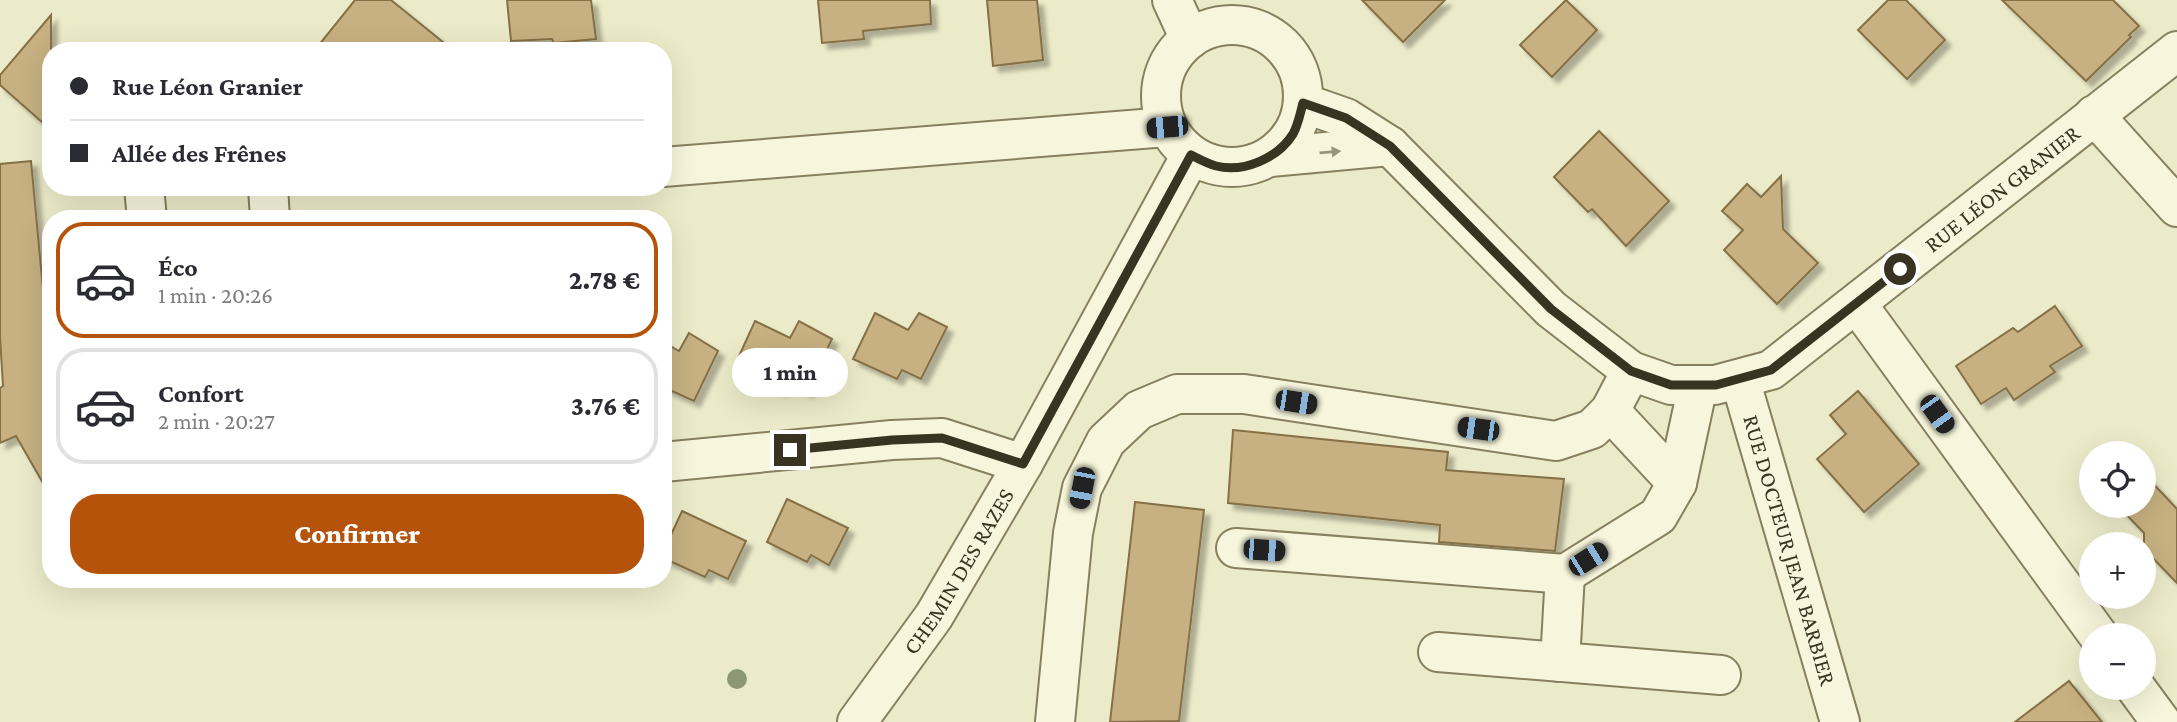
<!DOCTYPE html>
<html lang="fr">
<head>
<meta charset="utf-8">
<style>
  :root { --surface:#fff; --page:#f7f7f7; --text:#2b2b33; --muted:#7c7c81; --line:#e1e1e2; --accent:#b45309 }
  body { margin:0; font-family:"Crimson Pro",serif; background:var(--page); color:var(--text); height:100vh; display:flex; flex-direction:column; font-size:26px; white-space:nowrap }
  * { box-sizing:border-box; margin:0 }
  p { font-size:23px; color:var(--muted) }
  .icon { flex:none; width:38px; height:38px; fill:none; stroke:currentColor; stroke-width:2; stroke-linecap:round; stroke-linejoin:round }
  .map { position:relative; flex:1; overflow:hidden }
  .sheet { position:absolute; left:42px; top:210px; width:630px; height:378px; display:flex; flex-direction:column; background:var(--surface); border-radius:28px; box-shadow:0 7px 28px #0002 }
  .sheet>* { flex:none }
  .hud { position:absolute; left:42px; top:42px; width:630px; height:154px; border-radius:28px; box-shadow:0 7px 28px #0002; display:grid; align-content:center; height:154px; padding:0 28px; background:var(--surface) }
  .buttons { position:absolute; left:2079px; top:441px; display:grid; gap:14px }
  .buttons a { display:grid; place-items:center; width:77px; height:77px; border-radius:50%; background:var(--surface); box-shadow:0 7px 28px #0002; font-size:35px }
  .end { position:absolute; width:32px; height:32px; margin:-16px; border:9px solid #393321; background:#fff; box-shadow:0 0 0 4px #fff }
  .from { border-radius:50% }
  .bubble { position:absolute; height:49px; border-radius:24px; background:var(--surface); box-shadow:0 7px 28px #0002; font-size:23px; font-weight:800; line-height:49px; text-align:center }
  .car { position:absolute; width:21px; height:42px; margin:-21px -10px; border-radius:9px; box-shadow:0 0 5px 2px #0007; background:linear-gradient(#222 24%,#8ab4d8 0 40%,#222 0 76%,#8ab4d8 0 86%,#222 0) }
  .hud b { display:flex; align-items:center; gap:24px; height:66px; font-size:26px }
  .hud b+b { border-top:2px solid var(--line) }
  .hud i { width:18px; height:18px; background:var(--text) }
  ul { padding:12px 0 0; list-style:none }
  li { display:flex; align-items:center; gap:21px; height:116px; margin:0 14px 10px; padding:0 14px; border:4px solid var(--line); border-radius:28px }
  li div { flex:1 }
  li b { display:block; font-size:26px }
  li em { font-style:normal; font-weight:800 }
  li.active { border-color:var(--accent) }
  li>.icon { width:63px; height:63px; stroke-width:1.5 }
  .primary-button { display:flex; gap:14px; margin-top:auto; padding:14px 28px }
  .primary-button a { flex:1; height:80px; border-radius:28px; background:var(--accent); color:#fff; font-size:28px; font-weight:800; line-height:80px; text-align:center }
  .map>svg:first-child { display:block }
  .building { fill:#c7b182; stroke:#857046; stroke-width:2; filter:url(#shadow) }
  .lines { fill:none; stroke-linecap:round; stroke-linejoin:round }
  .minor-casing { stroke:#877f5f; stroke-width:42 }
  .minor { stroke:#f7f6dc; stroke-width:38 }
  .tree { fill:#8c9871 }
  .oneway { fill:#98947e }
  .route { stroke:#393321; stroke-width:9 }
  .labels { text-anchor:middle; dominant-baseline:central; stroke-width:5; stroke-linejoin:round; paint-order:stroke }
  .street-label { font-size:23px; fill:#393321; stroke:#f4f3d8 }
</style>
</head>
<body>
<div class="map">
<svg width="2177" height="722" viewBox="0 0 2177 722">
  <defs>
    <filter id="shadow"><feDropShadow dx="6" dy="6" stdDeviation="2" flood-color="#0004"/></filter>
  </defs>
  <rect width="100%" height="100%" fill="#ecebc9"/>
  <!-- building -->
  <g class="building">
    <polygon points="355,0 391,0 454,51 314,51"/>
    <polygon points="507,0 591,0 596,39 554,43 552,39 511,41"/>
    <polygon points="818,0 930,0 931,24 863,31 864,39 822,43"/>
    <polygon points="987,0 1037,0 1043,60 993,66"/>
    <polygon points="1362,0 1445,0 1403,42"/>
    <polygon points="1566,0 1597,30 1552,77 1520,45"/>
    <polygon points="1888,0 1906,0 1945,40 1907,79 1858,30"/>
    <polygon points="2002,0 2113,0 2139,26 2129,35 2131,37 2086,81"/>
    <polygon points="51,15 51,130 0,85 0,75"/>
    <polygon points="1599,131 1669,201 1626,246 1592,209 1588,212 1554,177"/>
    <polygon points="31,161 43,289 46,288 48,338 51,338 51,497 16,436 0,443 0,388 3,386 0,337 0,164"/>
    <polygon points="1781,176 1783,229 1818,263 1777,304 1724,250 1743,230 1722,211 1747,184 1761,197"/>
    <polygon points="2055,306 2082,346 2050,366 2055,372 2014,400 2006,388 1981,404 1956,366 2013,328 2018,332"/>
    <polygon points="875,313 908,330 919,313 947,327 921,379 902,370 897,379 853,359"/>
    <polygon points="755,321 790,338 799,321 832,339 807,391 786,381 781,390 734,367"/>
    <polygon points="689,333 718,351 694,401 663,387 663,342 679,351"/>
    <polygon points="1858,391 1919,464 1864,512 1817,459 1846,434 1830,415"/>
    <polygon points="1233,430 1448,452 1446,470 1564,479 1555,551 1439,542 1440,525 1228,503"/>
    <polygon points="2144,474 2177,509 2177,583 2144,549 2144,533 2118,506 2144,506"/>
    <polygon points="787,499 848,528 829,565 811,555 807,562 767,542"/>
    <polygon points="1135,502 1204,510 1179,721 1110,722"/>
    <polygon points="682,511 746,541 728,579 709,570 705,577 663,558 663,552"/>
    <polygon points="2069,681 2102,722 2015,722"/>
  </g>
  <g class="lines">
    <defs>
      <g id="minor">
        <polyline points="1172,0 1190,39"/>
        <circle cx="1232" cy="96" r="71"/>
        <path id="s1" d="M1303 103 1346 118 1390 146 1551 309 1631 371 1671 385H1715L1771 370 2177 51"/>
        <polyline points="2094,115 2177,207"/>
        <polyline points="1270,157 1390,146"/>
        <polyline points="663,167 1167,127"/>
        <polyline points="144,187 147,219"/>
        <polyline points="268,187 270,219"/>
        <polyline points="1857,304 2098,635"/>
        <path id="s2" d="M1740 379 1840 722"/>
        <polyline points="1610,411 1677,483"/>
        <polyline points="663,462 892,440 942,438 1023,464"/>
        <polyline points="1236,548 1565,574 1658,516 1677,483 1698,385"/>
        <polyline points="1438,652 1721,675"/>
        <polyline points="1560,662 1565,574"/>
        <polyline points="2136,688 2161,722"/>
        <path id="s3" d="M857 722 934 616 1023 464 1191 155"/>
        <polyline points="1055,722 1073,533 1082,488 1106,441 1139,410 1177,394 1244,394 1556,441 1592,429 1610,411 1631,371"/>
      </g>
    </defs>
    <!-- minor casing -->
    <use href="#minor" class="minor-casing"/>
    <!-- minor -->
    <use href="#minor" class="minor"/>
  </g>
  <!-- trees -->
  <circle class="tree" cx="737" cy="679" r="10"/>
  <!-- one-way arrows -->
  <defs><path id="oneway-solid" d="M-6-.8H1V-3.2L6.5 0L1 3.2V.8H-6Z" transform="scale(1.75)"/></defs>
  <use class="oneway" href="#oneway-solid" transform="translate(1330 152) rotate(-5)"/>
  <g class="lines">
    <!-- route -->
    <path class="route" d="M790 450 892 440 942 438 1023 464 1191 155C1199 159 1208 164 1216 166 1244 173 1278 158 1293 134 1298 125 1300 114 1303 103L1346 118 1390 146 1551 309 1631 371 1671 385H1716L1771 370 1900 269"/>
  </g>
  <g class="labels">
    <!-- street labels -->
    <g class="street-label">
      <text stroke="none"><textPath href="#s1" startOffset="866">RUE LÉON GRANIER</textPath></text>
      <text stroke="none"><textPath href="#s2" startOffset="178">RUE DOCTEUR JEAN BARBIER</textPath></text>
      <text stroke="none"><textPath href="#s3" startOffset="182">CHEMIN DES RAZES</textPath></text>
    </g>
  </g>
</svg>
<div class="buttons">
<a><svg class="icon" aria-label="locate" viewBox="0 0 24 24"><circle cx="12" cy="12" r="6"/><path d="M12 2v4M12 18v4M2 12h4M18 12h4"/></svg></a>
<a>+</a>
<a>−</a>
</div>
<i class="end from" style="left:1900px;top:269px"></i>
<i class="end" style="left:790px;top:450px"></i>
<div class="bubble" style="left:732px;top:348px;width:116px">1 min</div>
<i class="car" style="left:1167px;top:127px;rotate:265deg"></i>
<i class="car" style="left:1296px;top:402px;rotate:99deg"></i>
<i class="car" style="left:1937px;top:414px;rotate:144deg"></i>
<i class="car" style="left:1478px;top:429px;rotate:278deg"></i>
<i class="car" style="left:1082px;top:488px;rotate:191deg"></i>
<i class="car" style="left:1264px;top:550px;rotate:94deg"></i>
<i class="car" style="left:1588px;top:559px;rotate:58deg"></i>
<div class="hud">
<b><i class="from"></i>Rue Léon Granier</b>
<b><i></i>Allée des Frênes</b>
</div>
<section class="sheet">
<ul>
<li class="active"><svg class="icon" aria-label="car" viewBox="0 0 24 24"><path d="M5 17H2v-5l4-1 3-4h7l3 4 3 1v5h-3M9 17h6M6 11h13"/><circle cx="7" cy="17" r="2"/><circle cx="17" cy="17" r="2"/></svg><div><b>Éco</b><p>1 min · 20:26</p></div><em>2.78 €</em></li>
<li><svg class="icon" aria-label="car" viewBox="0 0 24 24"><path d="M5 17H2v-5l4-1 3-4h7l3 4 3 1v5h-3M9 17h6M6 11h13"/><circle cx="7" cy="17" r="2"/><circle cx="17" cy="17" r="2"/></svg><div><b>Confort</b><p>2 min · 20:27</p></div><em>3.76 €</em></li>
</ul>
<div class="primary-button"><a>Confirmer</a></div>
</section>
</div>
</body>
</html>
